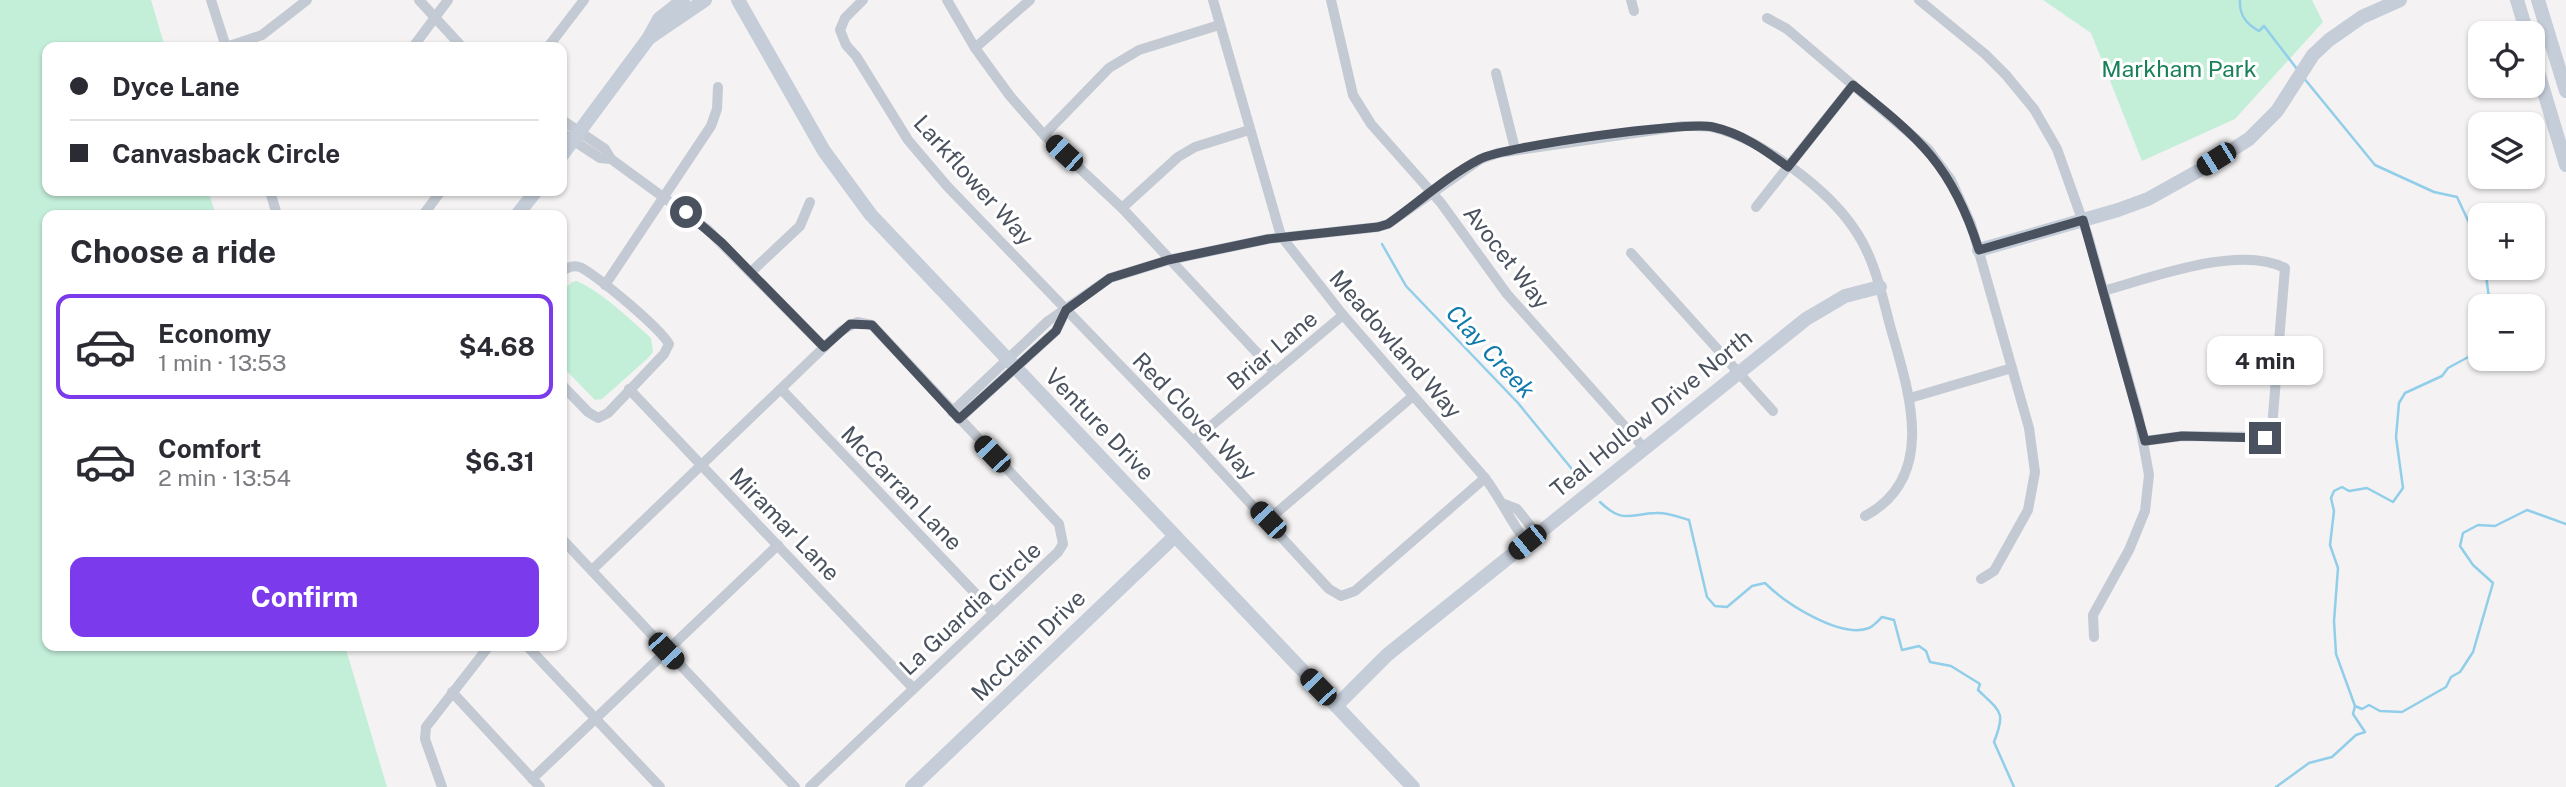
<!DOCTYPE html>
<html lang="en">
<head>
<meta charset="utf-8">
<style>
  :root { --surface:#fff; --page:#f2f2f3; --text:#2b2b33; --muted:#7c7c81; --line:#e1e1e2; --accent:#7c3aed }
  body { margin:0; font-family:"Public Sans",sans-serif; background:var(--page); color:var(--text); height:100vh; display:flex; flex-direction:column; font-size:26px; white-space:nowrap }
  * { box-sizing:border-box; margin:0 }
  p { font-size:23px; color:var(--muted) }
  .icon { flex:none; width:38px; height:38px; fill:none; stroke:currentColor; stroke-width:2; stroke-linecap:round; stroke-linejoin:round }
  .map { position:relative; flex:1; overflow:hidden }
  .drawer { position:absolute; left:42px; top:210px; width:525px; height:441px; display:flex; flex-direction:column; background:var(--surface); border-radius:14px; box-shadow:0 2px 5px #0004 }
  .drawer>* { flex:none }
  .banner { position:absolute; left:42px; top:42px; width:525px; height:154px; border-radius:14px; box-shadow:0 2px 5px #0004; display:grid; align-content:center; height:154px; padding:0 28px; background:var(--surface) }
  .tools { position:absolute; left:2468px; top:21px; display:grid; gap:14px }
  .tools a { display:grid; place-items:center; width:77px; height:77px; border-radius:14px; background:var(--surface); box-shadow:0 2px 5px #0004; font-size:35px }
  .end { position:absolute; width:32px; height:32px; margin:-16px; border:9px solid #4a525f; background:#fff; box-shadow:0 0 0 4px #fff }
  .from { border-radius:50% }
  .bubble { position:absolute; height:49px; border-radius:14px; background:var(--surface); box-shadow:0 2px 5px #0004; font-size:23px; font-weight:700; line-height:49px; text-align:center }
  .car { position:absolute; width:21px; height:42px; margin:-21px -10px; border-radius:9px; box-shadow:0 0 5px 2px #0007; background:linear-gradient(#222 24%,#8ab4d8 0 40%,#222 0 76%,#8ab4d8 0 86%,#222 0) }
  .banner b { display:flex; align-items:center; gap:24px; height:66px; font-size:26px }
  .banner b+b { border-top:2px solid var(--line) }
  .banner i { width:18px; height:18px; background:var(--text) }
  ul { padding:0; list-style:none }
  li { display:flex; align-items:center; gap:21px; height:105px; margin:0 14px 10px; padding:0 14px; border:4px solid transparent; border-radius:14px }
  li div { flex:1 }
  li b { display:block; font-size:26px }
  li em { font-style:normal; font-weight:700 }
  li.selected { border-color:var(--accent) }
  li>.icon { width:63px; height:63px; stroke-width:1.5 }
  h2 { padding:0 28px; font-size:32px; line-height:84px }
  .cta { display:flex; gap:14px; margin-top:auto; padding:14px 28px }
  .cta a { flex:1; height:80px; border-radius:14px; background:var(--accent); color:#fff; font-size:28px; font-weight:700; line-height:80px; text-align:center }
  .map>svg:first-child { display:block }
  .green { fill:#c3efd9 }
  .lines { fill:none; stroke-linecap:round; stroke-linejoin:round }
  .stream { stroke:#91ceea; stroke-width:2.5 }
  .street { stroke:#c3cad3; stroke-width:10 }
  .secondary { stroke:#c5cdd9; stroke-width:14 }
  .route { stroke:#4a525f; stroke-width:9 }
  .labels { text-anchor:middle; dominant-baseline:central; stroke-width:6; stroke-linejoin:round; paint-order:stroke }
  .park-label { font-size:23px; fill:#1a8059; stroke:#fff }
  .street-label { font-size:23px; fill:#4a525f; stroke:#fff }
  .water-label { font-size:24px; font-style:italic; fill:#1179ab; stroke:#fff }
</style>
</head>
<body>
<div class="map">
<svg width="2566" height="787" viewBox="0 0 2566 787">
  <rect width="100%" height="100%" fill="#f4f2f2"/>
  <!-- green -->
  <g class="green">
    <polygon points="0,0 151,0 165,47 47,47 47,191 208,191 216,215 47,215 47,646 345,646 387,787 0,787"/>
    <polygon points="2043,0 2312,0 2323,22 2235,119 2142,161 2091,33"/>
    <path d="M577 281C606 295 627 317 651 338L653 352 648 358 602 399 595 400 562 366V292L572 282Z"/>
  </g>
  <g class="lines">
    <!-- stream -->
    <g class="stream">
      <path d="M2240 0C2239 15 2246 24 2259 31L2264 26 2297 69"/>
      <polyline points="2303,77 2375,165 2434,192 2457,197 2480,246"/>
      <polyline points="1382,244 1406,286 1518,403 1580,479"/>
      <polyline points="2485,268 2489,298 2486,306"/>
      <polyline points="2480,346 2472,355 2448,368 2442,376 2405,393 2399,403 2396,437 2403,488 2393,502 2367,488 2349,491 2342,487 2334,491 2331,498 2334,511 2330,545 2338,568 2334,621 2336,654 2355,706 2362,709 2369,705 2380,711 2402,712 2446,687 2451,677 2460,672 2473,652 2493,583 2473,565 2460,546 2463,533 2478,525 2495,526 2527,510 2566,524"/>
      <path d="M1600 502C1623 524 1629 514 1656 513 1666 512 1679 517 1689 520L1707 597 1715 606 1727 607 1752 586 1765 583C1785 603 1840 639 1869 628 1874 626 1878 621 1882 617L1894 620 1902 650 1919 646 1926 651 1930 662 1951 666 1980 684 1978 690C2001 712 2006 712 1994 742L2014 787"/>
      <polyline points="2276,787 2309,763 2332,757 2356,735 2365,732 2353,714 2355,706"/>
    </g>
    <!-- street -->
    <g class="street">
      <polyline points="211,0 226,47"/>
      <polyline points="419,0 462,47"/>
      <polyline points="863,0 845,18 840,30 846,45 856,56 908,140 947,186 1193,441 1329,589 1341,596 1355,591 1485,478"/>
      <polyline points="947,0 975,48 1010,96 1044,135 1122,208 1274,371"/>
      <path d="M1213 0 1281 236 1343 315 1485 478C1501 499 1510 521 1527 543"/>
      <polyline points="1331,0 1353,95 1371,124 1441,203 1507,294 1645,449"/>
      <polyline points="1631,0 1634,11"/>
      <polyline points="1919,0 1985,54 2006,75 2034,109 2057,149 2088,236 2138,414 2149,475 2145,511 2129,550 2093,615 2094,637"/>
      <polyline points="1767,18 1787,29 1928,149 1951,180 1971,224 2029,428 2035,472 2028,510 1994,571 1981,579"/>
      <polyline points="226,47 262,35 307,0"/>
      <polyline points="413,47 448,0"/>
      <polyline points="548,47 584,0"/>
      <polyline points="975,48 1030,0"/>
      <polyline points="1496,73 1515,149"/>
      <polyline points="562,120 605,149 611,159 707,229 824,347"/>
      <polyline points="562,133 600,158 611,159"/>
      <polyline points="1044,135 1109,68 1139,50 1219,25"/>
      <polyline points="270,191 277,215"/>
      <polyline points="1756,207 1853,85"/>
      <polyline points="1122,208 1178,157 1195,147 1249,130"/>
      <polyline points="423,215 441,191"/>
      <polyline points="1631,253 1773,411"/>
      <path d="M562 271C568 267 575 264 582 268 602 280 658 326 669 344L664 354 608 413 598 418 588 412 562 385"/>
      <polyline points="751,272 800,226 810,202"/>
      <polyline points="605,285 711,126 717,109 718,87"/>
      <path d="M2103 291C2151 278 2239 244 2285 268L2272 428 2265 437 2182 436 2145 441"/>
      <polyline points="629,389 912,687"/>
      <polyline points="782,390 994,613"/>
      <polyline points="1910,398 2012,368"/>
      <path d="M952 412 1048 321 1110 278 1169 260 1268 239 1378 227 1388 224 1481 159 1498 153 1683 126C1693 126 1705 125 1715 128 1762 140 1828 189 1855 230 1875 259 1882 296 1891 329 1909 392 1938 477 1865 516"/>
      <polyline points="959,419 1056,331 1066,310"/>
      <polyline points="1193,441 1343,315"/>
      <polyline points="1504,504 1517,509 1537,534"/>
      <polyline points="1268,520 1413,396"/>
      <polyline points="562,539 795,787"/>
      <polyline points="592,570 841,331 857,322 872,325 1059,524 1063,544 1058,552 810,787"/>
      <polyline points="527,646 660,787"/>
      <polyline points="452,692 540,787"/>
      <polyline points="532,779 778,545"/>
      <polyline points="442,787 425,739 426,727 489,646"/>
    </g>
    <!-- secondary -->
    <g class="secondary">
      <polyline points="738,0 824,151 871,215 1413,787"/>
      <polyline points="2517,0 2527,33"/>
      <polyline points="2538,0 2566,91"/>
      <polyline points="649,38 705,0"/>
      <polyline points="2532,52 2566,165"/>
      <polyline points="562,155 648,39 659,19 683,0"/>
      <polyline points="517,215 536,191"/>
      <polyline points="1979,250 2118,210 2148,199 2200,170 2249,139 2277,111 2313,55 2329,40 2362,17 2400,0"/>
      <polyline points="1336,706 1387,655 1806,319 1845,296 1880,287"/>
      <polyline points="912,787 1175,536"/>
    </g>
  </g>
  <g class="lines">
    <!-- route -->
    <path class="route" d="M686 212 722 243 824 347 850 324 872 325 959 419 1056 331 1066 310 1110 278 1168 260 1268 239 1378 227 1388 224C1418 203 1447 176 1480 159 1507 146 1683 121 1713 127 1741 133 1765 150 1788 167L1853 85C1920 139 1952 165 1979 250L2083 220 2145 441 2182 436 2265 438"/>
  </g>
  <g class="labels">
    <!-- park labels -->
    <g class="park-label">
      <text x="2179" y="68">Markham Park</text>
    </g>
    <!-- street labels -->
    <g class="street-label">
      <text transform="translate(974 180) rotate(48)">Larkflower Way</text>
      <text transform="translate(1507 257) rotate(52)">Avocet Way</text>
      <text transform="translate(1396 344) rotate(49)">Meadowland Way</text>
      <text transform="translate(1272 350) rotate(-40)">Briar Lane</text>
      <text transform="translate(1651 413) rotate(-39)">Teal Hollow Drive North</text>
      <text transform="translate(1195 416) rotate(46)">Red Clover Way</text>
      <text transform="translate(1100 424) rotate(46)">Venture Drive</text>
      <text transform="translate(902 488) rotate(46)">McCarran Lane</text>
      <text transform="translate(785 524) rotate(46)">Miramar Lane</text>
      <text transform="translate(970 608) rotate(-43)">La Guardia Circle</text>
      <text transform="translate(1028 645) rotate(-44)">McClain Drive</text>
    </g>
    <!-- water labels -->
    <g class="water-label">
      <text transform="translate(1491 351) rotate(47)">Clay Creek</text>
    </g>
  </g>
</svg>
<div class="tools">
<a><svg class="icon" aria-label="locate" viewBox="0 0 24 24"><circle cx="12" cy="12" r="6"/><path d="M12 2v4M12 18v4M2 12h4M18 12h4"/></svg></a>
<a><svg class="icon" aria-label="layers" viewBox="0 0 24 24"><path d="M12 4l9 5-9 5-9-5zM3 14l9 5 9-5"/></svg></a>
<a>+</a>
<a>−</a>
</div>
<i class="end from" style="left:686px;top:212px"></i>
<i class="end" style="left:2265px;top:438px"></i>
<div class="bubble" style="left:2207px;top:336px;width:116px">4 min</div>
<i class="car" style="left:1064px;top:153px;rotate:313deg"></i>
<i class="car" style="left:2216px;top:159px;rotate:238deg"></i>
<i class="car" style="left:992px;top:454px;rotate:316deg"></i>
<i class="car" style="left:1268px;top:520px;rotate:317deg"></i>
<i class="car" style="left:1527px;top:542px;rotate:231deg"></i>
<i class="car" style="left:666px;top:651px;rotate:137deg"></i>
<i class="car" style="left:1318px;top:687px;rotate:316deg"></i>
<div class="banner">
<b><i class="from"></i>Dyce Lane</b>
<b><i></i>Canvasback Circle</b>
</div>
<section class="drawer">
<h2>Choose a ride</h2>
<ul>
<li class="selected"><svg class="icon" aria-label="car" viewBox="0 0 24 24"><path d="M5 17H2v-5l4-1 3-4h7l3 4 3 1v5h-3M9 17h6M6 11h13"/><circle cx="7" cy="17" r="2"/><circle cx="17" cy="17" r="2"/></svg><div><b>Economy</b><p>1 min · 13:53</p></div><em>$4.68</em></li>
<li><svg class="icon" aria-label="car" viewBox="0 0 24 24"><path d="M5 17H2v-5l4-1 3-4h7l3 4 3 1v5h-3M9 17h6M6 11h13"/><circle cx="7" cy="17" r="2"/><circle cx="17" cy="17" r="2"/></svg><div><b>Comfort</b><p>2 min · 13:54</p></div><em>$6.31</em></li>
</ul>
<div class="cta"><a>Confirm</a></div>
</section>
</div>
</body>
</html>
